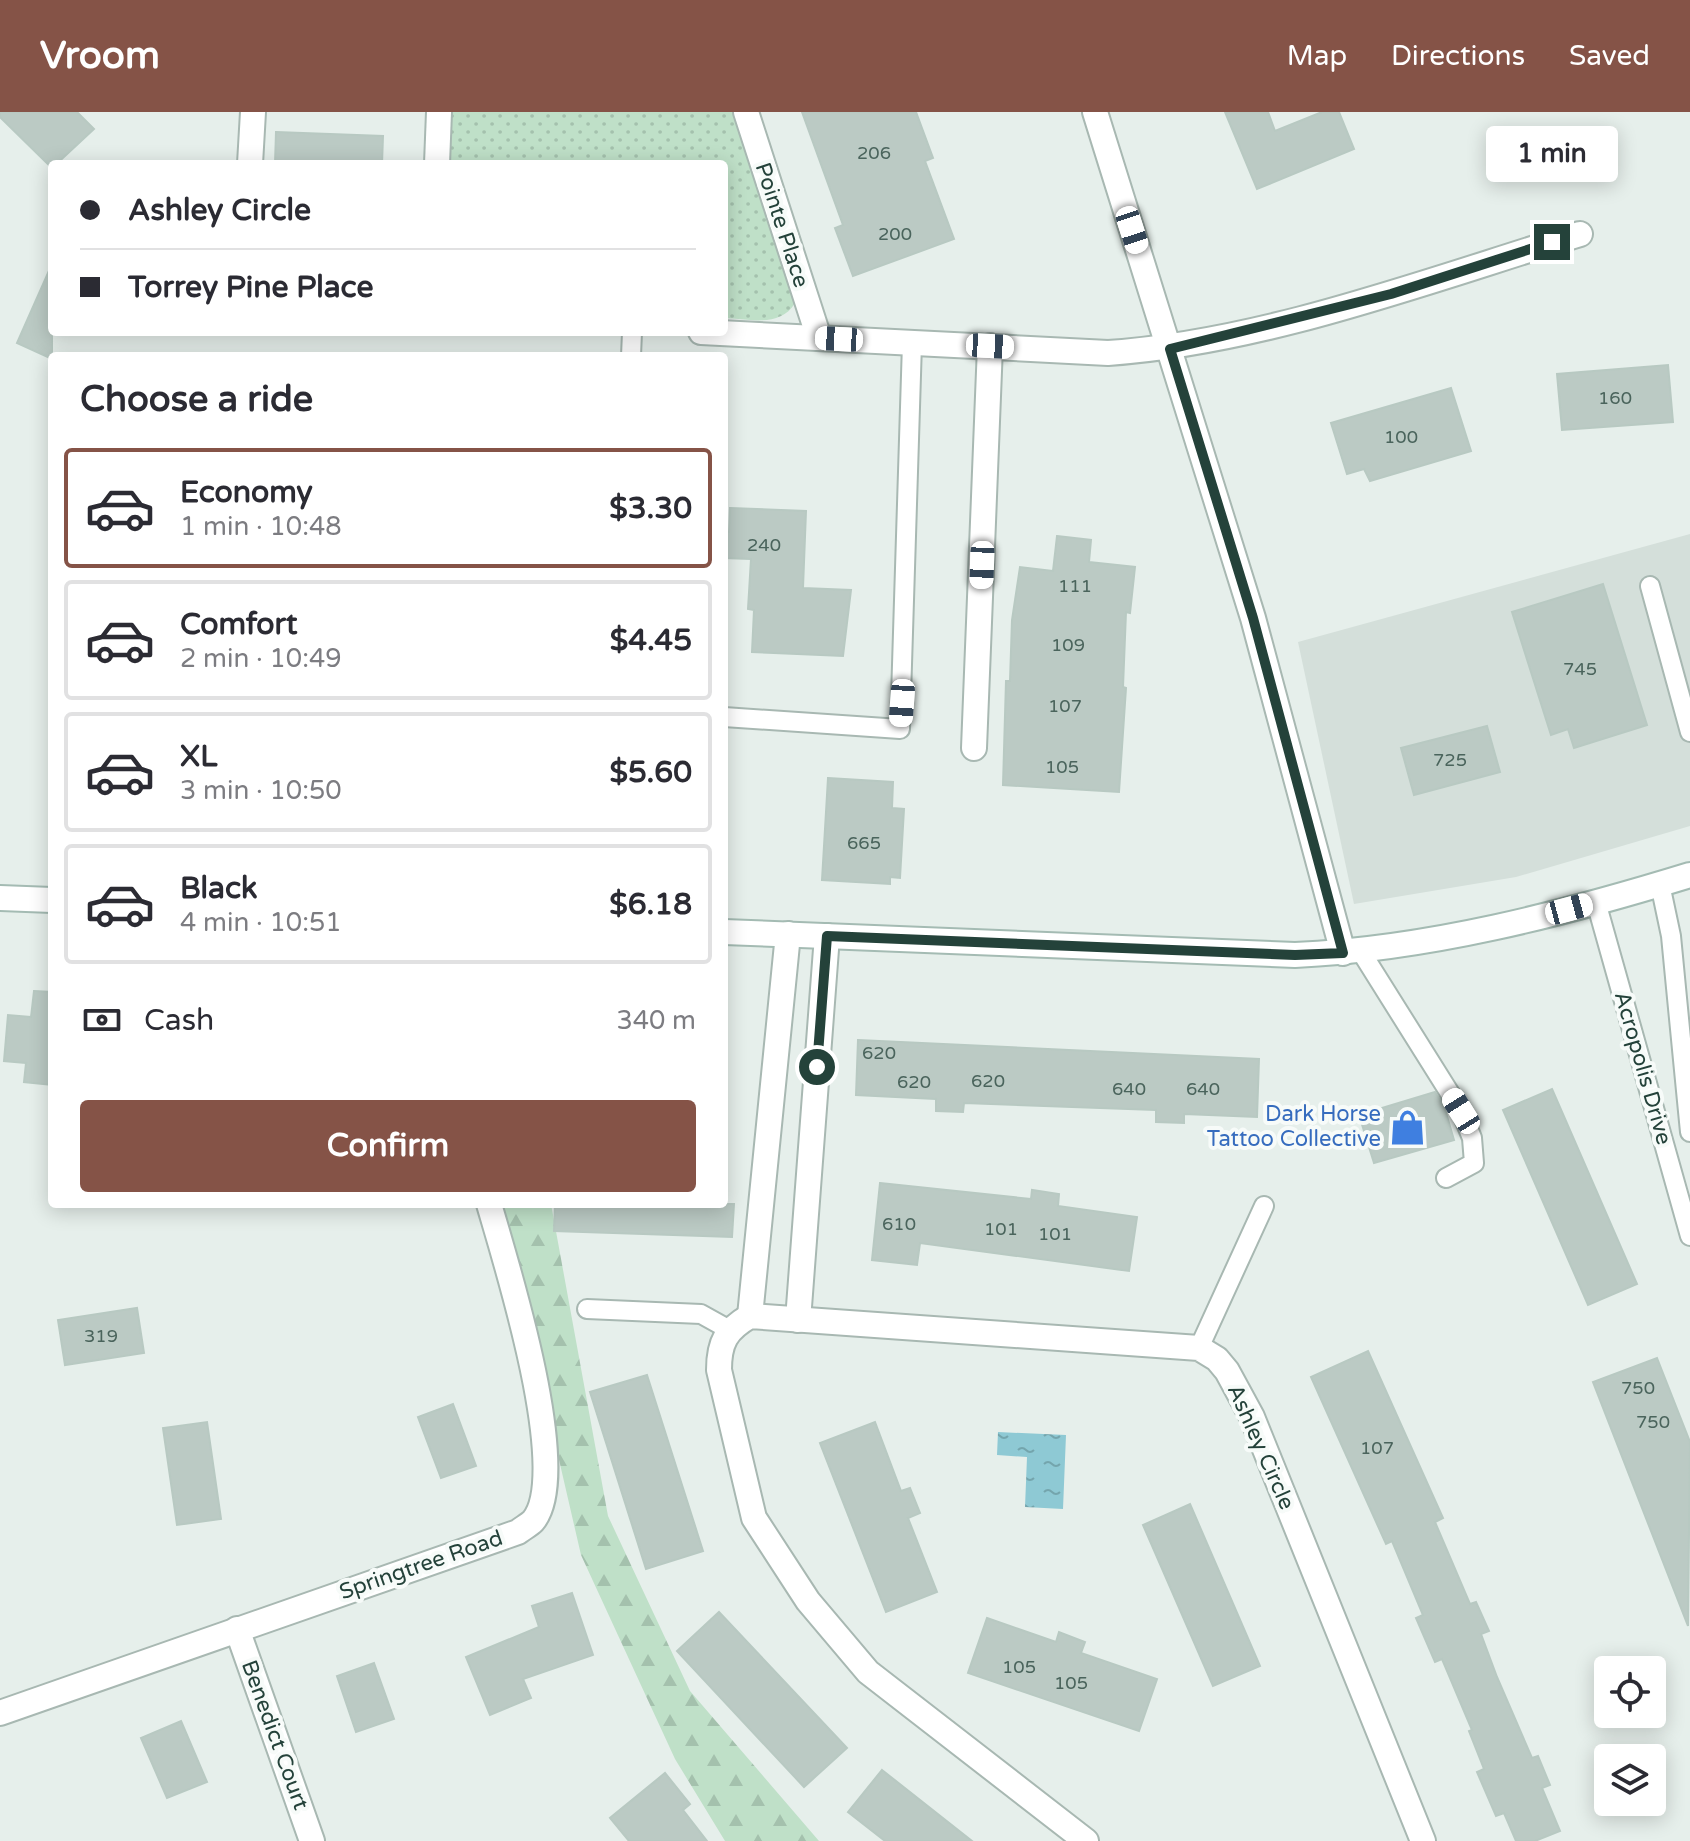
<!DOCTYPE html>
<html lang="en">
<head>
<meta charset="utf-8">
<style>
  :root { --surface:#fff; --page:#f7f7f7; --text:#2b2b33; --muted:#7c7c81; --line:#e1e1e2; --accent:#855347 }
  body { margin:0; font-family:"Varela Round",sans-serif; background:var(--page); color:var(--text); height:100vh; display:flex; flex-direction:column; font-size:30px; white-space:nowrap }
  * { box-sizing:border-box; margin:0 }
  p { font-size:26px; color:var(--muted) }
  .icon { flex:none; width:44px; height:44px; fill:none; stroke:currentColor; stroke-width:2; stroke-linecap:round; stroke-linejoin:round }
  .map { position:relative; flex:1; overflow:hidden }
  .details { position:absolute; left:48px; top:240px; width:680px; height:856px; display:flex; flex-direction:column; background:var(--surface); border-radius:8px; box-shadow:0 4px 20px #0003 }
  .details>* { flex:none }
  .guide { position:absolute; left:48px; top:48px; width:680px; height:176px; border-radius:8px; box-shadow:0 4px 20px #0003; display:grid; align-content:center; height:176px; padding:0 32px; background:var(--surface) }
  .controls { position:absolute; left:1594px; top:1544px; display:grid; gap:16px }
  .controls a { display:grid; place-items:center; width:72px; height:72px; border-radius:8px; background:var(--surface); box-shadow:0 4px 20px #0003; font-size:40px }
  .end { position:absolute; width:36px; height:36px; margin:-18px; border:10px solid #24423a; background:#fff; box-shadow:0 0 0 4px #fff }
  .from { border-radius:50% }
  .bubble { position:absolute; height:56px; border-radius:8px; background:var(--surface); box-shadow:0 4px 20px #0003; font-size:26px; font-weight:700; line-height:56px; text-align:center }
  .car { position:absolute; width:24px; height:48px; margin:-24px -12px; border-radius:10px; box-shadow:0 0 6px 2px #0007; background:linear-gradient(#fff 24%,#345 0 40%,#fff 0 76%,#345 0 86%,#fff 0) }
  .guide b { display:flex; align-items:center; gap:28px; height:76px; font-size:30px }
  .guide b+b { border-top:2px solid var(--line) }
  .guide i { width:20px; height:20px; background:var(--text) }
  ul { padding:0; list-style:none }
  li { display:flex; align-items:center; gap:24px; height:120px; margin:0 16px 12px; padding:0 16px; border:4px solid var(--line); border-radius:8px }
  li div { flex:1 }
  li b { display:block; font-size:30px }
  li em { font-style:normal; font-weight:700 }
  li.current { border-color:var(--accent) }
  li>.icon { width:72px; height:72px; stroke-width:1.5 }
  h2 { padding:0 32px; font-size:36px; line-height:96px }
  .pay { display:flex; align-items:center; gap:20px; height:88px; padding:0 32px; font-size:30px }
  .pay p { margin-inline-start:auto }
  .button { display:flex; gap:16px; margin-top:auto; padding:16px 32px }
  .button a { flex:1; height:92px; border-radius:8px; background:var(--accent); color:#fff; font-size:32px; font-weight:700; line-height:92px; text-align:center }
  header { display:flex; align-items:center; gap:48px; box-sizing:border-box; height:112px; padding:0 40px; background:var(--accent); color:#fff }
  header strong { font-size:38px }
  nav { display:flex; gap:44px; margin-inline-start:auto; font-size:28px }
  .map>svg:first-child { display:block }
  .built { fill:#d4dfda }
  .grass { fill:url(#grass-dots) }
  .forest { fill:url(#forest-firs) }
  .water { fill:url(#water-ripples) }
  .building { fill:#bbcac4; stroke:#b8c9c2; stroke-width:2 }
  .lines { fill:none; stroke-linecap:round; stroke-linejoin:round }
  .lane-casing { stroke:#a8b8b2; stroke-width:22 }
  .street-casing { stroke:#a8b8b2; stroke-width:28 }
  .secondary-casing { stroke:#a4bbb3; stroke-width:28 }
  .lane { stroke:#fff; stroke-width:18 }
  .street { stroke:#fff; stroke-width:24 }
  .secondary { stroke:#fff; stroke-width:24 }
  .route { stroke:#24423a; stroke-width:10 }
  .labels { text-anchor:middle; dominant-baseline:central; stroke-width:8; stroke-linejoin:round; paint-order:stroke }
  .number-label { font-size:18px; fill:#4a645c }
  .street-label { font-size:22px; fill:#24423a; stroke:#f7fbf9 }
  .shop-label { font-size:22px; fill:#366cbe; stroke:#f7fbf9; text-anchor:end }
</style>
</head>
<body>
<header>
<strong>Vroom</strong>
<nav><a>Map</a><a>Directions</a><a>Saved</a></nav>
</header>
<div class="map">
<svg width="1690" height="1729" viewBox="0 0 1690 1729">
  <defs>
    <pattern id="grass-dots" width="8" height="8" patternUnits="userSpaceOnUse" patternTransform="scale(2)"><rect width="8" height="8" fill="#bfe0c8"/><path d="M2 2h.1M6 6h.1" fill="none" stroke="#a4c1ad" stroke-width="1.8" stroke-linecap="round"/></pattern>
    <pattern id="forest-firs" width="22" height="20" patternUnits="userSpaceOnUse" patternTransform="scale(2)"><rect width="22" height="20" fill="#bfe0c8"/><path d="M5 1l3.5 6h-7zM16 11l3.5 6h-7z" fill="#a4c1ad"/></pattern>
    <pattern id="water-ripples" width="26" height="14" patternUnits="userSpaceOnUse" patternTransform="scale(2)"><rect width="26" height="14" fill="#8ec9d4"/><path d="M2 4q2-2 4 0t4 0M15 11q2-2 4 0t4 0" fill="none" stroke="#74a5ad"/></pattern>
  </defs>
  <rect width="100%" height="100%" fill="#e6efeb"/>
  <!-- built -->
  <polygon class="built" points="1690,422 1690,714 1516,765 1354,792 1298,530"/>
  <!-- grass -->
  <path class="grass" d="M449 0H735L795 191C780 216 750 207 724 206V52H447Z"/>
  <!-- forest -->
  <polygon class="forest" points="500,1092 551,1092 608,1404 690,1579 819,1729 725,1729 675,1647 581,1443"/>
  <!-- water -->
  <polygon class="water" points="998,1320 1066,1323 1063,1397 1025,1395 1027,1345 997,1343"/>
  <!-- building -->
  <g class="building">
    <polygon points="0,0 77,0 94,17 52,56 0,5"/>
    <polygon points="802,0 916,0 933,46 925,49 954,127 853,164 835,116 843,113"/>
    <polygon points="1225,0 1268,0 1275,19 1322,0 1339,0 1354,37 1257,77"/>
    <polygon points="276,20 383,24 382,52 275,52"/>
    <polygon points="52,152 52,247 17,231"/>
    <polygon points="1668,253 1673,310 1562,318 1557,262"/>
    <polygon points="1451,276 1471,339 1370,369 1364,357 1347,362 1331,311"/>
    <polygon points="730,396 806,399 803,476 851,478 843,544 752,540 754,498 748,497 751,447 724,446 724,420 729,420"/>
    <polygon points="1057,424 1091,428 1089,450 1135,455 1130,501 1126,500 1123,575 1126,576 1119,680 1003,673 1006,569 1010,569 1012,508 1020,455 1053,459"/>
    <polygon points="1603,472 1647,613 1574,636 1568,617 1551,623 1512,500"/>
    <polygon points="1487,614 1500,660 1414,683 1401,636"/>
    <polygon points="828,666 893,670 892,696 904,697 900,766 890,765 890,772 822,768"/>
    <polygon points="34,879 52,880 52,973 24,970 26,951 4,949 8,903 31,905"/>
    <polygon points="858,928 1259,947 1257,1005 1184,1002 1184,1011 1156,1010 1156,998 964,991 963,1000 936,999 936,987 856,983"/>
    <polygon points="1552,977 1637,1172 1588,1193 1503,998"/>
    <polygon points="1435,980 1444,994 1454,1028 1374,1051 1359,1003"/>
    <polygon points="880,1071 1031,1087 1032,1078 1059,1082 1058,1094 1137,1105 1129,1159 920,1131 917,1153 872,1148"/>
    <polygon points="555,1092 734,1092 732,1125 554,1119"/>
    <polygon points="137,1196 144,1241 65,1253 58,1208"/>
    <polygon points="1368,1239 1443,1406 1435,1410 1470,1492 1476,1490 1489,1519 1481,1522 1497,1565 1532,1646 1538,1644 1550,1673 1542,1676 1560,1719 1535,1729 1516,1729 1504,1701 1496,1704 1477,1660 1484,1657 1469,1619 1472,1618 1442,1547 1435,1550 1416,1506 1423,1503 1392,1429 1386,1432 1311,1265"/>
    <polygon points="1657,1246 1690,1330 1688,1514 1593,1270"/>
    <polygon points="647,1263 703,1439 646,1457 590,1280"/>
    <polygon points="453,1292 476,1354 441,1366 418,1305"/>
    <polygon points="207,1310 221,1407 177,1413 163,1316"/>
    <polygon points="875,1310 901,1379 910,1376 920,1401 908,1406 937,1480 886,1500 820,1331"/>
    <polygon points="1190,1392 1260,1554 1213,1574 1143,1413"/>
    <polygon points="572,1481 593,1543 523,1567 531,1586 490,1603 466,1545 539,1515 532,1494"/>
    <polygon points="719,1500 847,1636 804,1675 677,1539"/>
    <polygon points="987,1506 1056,1530 1059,1520 1085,1530 1081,1541 1157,1567 1139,1619 968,1561"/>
    <polygon points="374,1551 394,1607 356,1620 337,1564"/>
    <polygon points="181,1609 207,1670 167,1686 141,1626"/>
    <polygon points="882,1658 972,1729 885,1729 848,1700"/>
    <polygon points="665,1661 690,1692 683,1698 707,1729 629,1729 610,1706"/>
  </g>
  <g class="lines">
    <defs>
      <g id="lane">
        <polyline points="631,244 632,220"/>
        <polyline points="1650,474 1690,620"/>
        <polyline points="724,605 900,617 912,231"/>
        <polyline points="1660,772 1671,824 1690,1020"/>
        <polyline points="1596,790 1690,1124"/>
        <polyline points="1360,838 1461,999 1472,1026 1474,1051 1446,1066"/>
        <polyline points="587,1197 701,1202 728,1217"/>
        <polyline points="1199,1236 1264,1094"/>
      </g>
      <g id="street">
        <polyline points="746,0 819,226"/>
        <polyline points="1095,0 1253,506 1343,841"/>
        <polyline points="250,52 253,0"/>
        <polyline points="437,52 439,0"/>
        <path d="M701 220 1108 241C1266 230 1429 168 1580 122"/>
        <polyline points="974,636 990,234"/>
        <polyline points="750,1204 788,822"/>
        <polyline points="798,1208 827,824"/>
        <polyline points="237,1517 312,1729"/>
        <path d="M0 1601 518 1420C523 1416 529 1413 533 1409 573 1362 506 1151 489 1092"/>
        <path d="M1086 1729 868 1560 808 1489 754 1406 719 1258C719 1230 726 1218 750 1204L1199 1236 1217 1247 1227 1259 1252 1305 1423 1729"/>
      </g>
      <g id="secondary">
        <polyline points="0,786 52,788"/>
        <path d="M724 820 1295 843C1428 837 1563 802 1690 763"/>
      </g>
    </defs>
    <!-- lane casing -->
    <use href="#lane" class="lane-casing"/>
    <!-- street casing -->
    <use href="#street" class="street-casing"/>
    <!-- secondary casing -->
    <use href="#secondary" class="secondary-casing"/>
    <!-- lane -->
    <use href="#lane" class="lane"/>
    <!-- street -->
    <use href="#street" class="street"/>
    <!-- secondary -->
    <use href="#secondary" class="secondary"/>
  </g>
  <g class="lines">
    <!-- route -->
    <polyline class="route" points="817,955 827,824 1295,843 1343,841 1253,506 1170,237 1391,182 1552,130"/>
  </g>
  <!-- icons -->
  <defs>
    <symbol id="shop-bare" viewBox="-9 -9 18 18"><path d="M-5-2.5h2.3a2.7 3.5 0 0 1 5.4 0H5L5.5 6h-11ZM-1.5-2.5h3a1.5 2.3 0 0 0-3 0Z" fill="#3f7fe0" stroke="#f7fbf9" stroke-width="2.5" paint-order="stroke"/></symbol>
  </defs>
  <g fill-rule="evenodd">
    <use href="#shop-bare" x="1382" y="990" width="51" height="51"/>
  </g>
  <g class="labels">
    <!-- number labels -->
    <g class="number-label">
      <text x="874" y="41">206</text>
      <text x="895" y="122">200</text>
      <text x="1615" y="286">160</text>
      <text x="1401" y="325">100</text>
      <text x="764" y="433">240</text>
      <text x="1075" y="474">111</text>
      <text x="1068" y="533">109</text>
      <text x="1580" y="557">745</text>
      <text x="1065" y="594">107</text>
      <text x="1450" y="648">725</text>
      <text x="1062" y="655">105</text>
      <text x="864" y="731">665</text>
      <text x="879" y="941">620</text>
      <text x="988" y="969">620</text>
      <text x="914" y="970">620</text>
      <text x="1129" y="977">640</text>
      <text x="1203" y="977">640</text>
      <text x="899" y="1112">610</text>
      <text x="1001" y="1117">101</text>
      <text x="1055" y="1122">101</text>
      <text x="101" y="1224">319</text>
      <text x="1638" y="1276">750</text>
      <text x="1653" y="1310">750</text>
      <text x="1377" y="1336">107</text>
      <text x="1019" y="1555">105</text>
      <text x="1071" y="1571">105</text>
    </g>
    <!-- street labels -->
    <g class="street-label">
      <text transform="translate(782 113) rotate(72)">Pointe Place</text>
      <text transform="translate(1643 956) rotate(74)">Acropolis Drive</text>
      <text transform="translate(1261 1335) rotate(66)">Ashley Circle</text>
      <text transform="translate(421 1453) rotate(-19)">Springtree Road</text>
      <text transform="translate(275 1623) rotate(70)">Benedict Court</text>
    </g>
    <!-- shop labels -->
    <g class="shop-label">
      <text x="1381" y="1002">Dark Horse<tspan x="1381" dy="25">Tattoo Collective</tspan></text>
    </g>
  </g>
</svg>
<div class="controls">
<a><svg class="icon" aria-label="locate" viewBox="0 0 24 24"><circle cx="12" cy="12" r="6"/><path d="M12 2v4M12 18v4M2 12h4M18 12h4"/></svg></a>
<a><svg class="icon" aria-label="layers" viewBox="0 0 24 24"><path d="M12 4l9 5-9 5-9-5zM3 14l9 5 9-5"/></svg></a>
</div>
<i class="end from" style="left:817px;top:955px"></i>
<i class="end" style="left:1552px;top:130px"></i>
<div class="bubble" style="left:1486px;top:14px;width:132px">1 min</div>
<i class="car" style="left:1132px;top:118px;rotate:162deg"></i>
<i class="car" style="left:839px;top:227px;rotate:273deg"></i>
<i class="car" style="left:990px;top:234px;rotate:93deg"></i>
<i class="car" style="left:982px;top:453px;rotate:182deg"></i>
<i class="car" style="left:902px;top:591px;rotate:184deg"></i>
<i class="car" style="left:1569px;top:797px;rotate:75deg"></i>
<i class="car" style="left:1461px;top:999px;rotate:328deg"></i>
<div class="guide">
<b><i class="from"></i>Ashley Circle</b>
<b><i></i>Torrey Pine Place</b>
</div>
<section class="details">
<h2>Choose a ride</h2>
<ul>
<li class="current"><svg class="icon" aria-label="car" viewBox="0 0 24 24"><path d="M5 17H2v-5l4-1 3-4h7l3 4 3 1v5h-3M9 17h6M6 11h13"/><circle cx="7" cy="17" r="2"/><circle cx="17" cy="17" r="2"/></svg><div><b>Economy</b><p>1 min · 10:48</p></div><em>$3.30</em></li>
<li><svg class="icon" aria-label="car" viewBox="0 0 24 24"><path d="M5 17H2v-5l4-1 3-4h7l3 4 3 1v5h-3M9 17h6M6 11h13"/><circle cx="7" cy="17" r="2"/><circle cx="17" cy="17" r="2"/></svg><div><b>Comfort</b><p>2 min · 10:49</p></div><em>$4.45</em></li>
<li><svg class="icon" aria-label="car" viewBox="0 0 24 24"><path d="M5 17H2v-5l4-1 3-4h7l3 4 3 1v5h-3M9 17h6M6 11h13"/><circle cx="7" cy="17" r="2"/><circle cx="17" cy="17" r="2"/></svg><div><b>XL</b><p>3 min · 10:50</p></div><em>$5.60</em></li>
<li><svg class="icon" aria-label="car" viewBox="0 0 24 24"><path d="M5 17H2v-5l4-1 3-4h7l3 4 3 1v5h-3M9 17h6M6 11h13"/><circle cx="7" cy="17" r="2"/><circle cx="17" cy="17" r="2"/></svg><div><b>Black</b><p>4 min · 10:51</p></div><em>$6.18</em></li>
</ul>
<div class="pay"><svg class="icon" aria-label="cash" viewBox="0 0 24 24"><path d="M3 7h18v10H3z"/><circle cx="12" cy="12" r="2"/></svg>Cash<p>340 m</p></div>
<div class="button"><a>Confirm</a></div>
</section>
</div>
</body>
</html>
